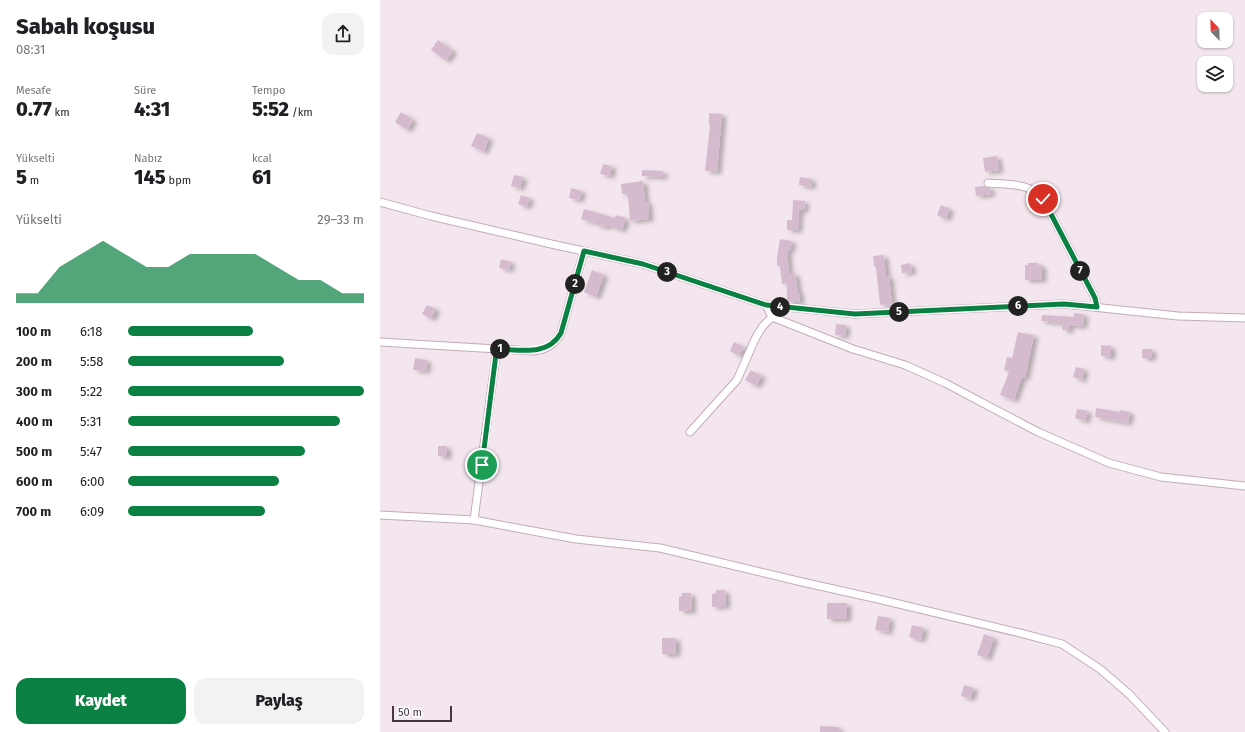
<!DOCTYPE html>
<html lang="tr">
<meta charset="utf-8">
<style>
:root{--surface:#fff;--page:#f2f2f2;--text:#202124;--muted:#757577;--accent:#0b8043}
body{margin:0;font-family:"Fira Sans",sans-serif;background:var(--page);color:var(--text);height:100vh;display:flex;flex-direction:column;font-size:15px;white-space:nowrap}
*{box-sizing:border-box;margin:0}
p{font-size:13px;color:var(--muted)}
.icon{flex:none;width:22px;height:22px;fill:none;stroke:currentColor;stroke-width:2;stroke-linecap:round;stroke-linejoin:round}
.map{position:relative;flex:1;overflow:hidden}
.panel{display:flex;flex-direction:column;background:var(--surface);width:380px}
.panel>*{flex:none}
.needle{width:26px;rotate:337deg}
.buttons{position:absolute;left:817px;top:12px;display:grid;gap:8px}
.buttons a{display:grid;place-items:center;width:36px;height:36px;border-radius:8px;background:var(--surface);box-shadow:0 1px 3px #0004;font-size:20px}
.scale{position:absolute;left:12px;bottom:10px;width:60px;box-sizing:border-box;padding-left:4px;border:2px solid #473542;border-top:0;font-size:11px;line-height:14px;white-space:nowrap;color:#473542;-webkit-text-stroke:3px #fff;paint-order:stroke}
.pin{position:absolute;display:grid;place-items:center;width:34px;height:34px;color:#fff;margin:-17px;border:2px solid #fff;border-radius:50%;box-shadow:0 1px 4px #0007}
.km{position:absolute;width:20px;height:20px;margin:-10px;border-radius:50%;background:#222;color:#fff;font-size:11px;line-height:20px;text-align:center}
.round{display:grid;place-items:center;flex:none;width:42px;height:42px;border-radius:12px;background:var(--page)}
.summary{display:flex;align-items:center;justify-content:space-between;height:68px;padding:0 16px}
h1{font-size:22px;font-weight:800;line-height:30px}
.figures{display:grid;grid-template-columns:repeat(3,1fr);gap:6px;height:68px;padding:4px 16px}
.figures div{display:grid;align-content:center}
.figures b{font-size:20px;font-weight:800}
.figures small{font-size:11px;font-weight:400}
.figures p{font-size:11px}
.chart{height:112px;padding:8px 16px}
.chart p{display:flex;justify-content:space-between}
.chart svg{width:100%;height:72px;margin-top:4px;fill:var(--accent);opacity:.7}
.primary-button{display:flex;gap:8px;margin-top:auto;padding:8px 16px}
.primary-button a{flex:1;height:46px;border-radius:12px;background:var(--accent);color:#fff;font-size:16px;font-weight:800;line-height:46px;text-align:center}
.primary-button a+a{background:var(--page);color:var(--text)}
ul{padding:0 16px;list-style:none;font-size:13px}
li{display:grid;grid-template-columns:64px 48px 1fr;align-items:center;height:30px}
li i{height:10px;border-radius:5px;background:var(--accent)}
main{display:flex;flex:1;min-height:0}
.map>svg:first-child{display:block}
.building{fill:#d6bbce;filter:url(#shadow)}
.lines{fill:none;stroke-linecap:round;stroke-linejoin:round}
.minor-casing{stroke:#c3abbb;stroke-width:9}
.minor{stroke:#fff;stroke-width:7}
.route-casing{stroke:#fff;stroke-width:8}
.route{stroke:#0b8043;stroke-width:5}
</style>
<main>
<section class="panel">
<div class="summary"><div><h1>Sabah koşusu</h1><p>08:31</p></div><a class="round"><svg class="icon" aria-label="share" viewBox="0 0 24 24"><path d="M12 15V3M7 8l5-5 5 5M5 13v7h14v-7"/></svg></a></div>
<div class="figures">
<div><p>Mesafe</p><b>0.77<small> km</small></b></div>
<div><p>Süre</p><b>4:31</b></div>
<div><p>Tempo</p><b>5:52<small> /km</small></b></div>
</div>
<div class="figures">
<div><p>Yükselti</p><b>5<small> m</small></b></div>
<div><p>Nabız</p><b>145<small> bpm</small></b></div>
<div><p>kcal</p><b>61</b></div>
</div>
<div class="chart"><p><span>Yükselti</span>29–33 m</p>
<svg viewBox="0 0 160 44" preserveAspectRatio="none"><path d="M0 44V38L10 38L20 22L30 14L40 6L50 14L60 22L70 22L80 14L90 14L100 14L110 14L120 22L130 30L140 30L150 38L160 38V44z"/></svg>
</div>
<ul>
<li><b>100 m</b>6:18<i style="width:53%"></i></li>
<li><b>200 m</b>5:58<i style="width:66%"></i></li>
<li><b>300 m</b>5:22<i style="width:100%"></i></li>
<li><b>400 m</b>5:31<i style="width:90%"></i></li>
<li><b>500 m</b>5:47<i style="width:75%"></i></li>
<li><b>600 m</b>6:00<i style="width:64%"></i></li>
<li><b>700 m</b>6:09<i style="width:58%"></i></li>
</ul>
<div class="primary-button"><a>Kaydet</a><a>Paylaş</a></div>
</section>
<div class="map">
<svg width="865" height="732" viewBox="0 0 865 732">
<defs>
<filter id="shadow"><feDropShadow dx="4.5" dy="2.5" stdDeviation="2" flood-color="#0004"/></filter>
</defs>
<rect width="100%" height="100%" fill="#f4e6ee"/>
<path class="building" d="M58,40L73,51L66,61L51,50Z
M21,112L33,120L27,130L15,122Z
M329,113L342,114L337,172L325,171L330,125H329Z
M97,133L109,138L104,152L91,146Z
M617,156L619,170L605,172L603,158Z
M223,164L232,166L230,176L220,174Z
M262,170L283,171V177L262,176Z
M134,175L143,177L140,188L131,186Z
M420,177L432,179L431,187L419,185Z
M263,181L265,202H268L269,219L250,221L248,194H242L241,184Z
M604,186L610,188L611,194L596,196L595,187Z
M191,188L202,191L199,200L189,198Z
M141,195L150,198L147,207L138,204Z
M413,200L425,201L424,210H419L418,230H407V220H412Z
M561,205L570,209L566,219L557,215Z
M204,209L235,218L236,215L246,218L242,230L227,225L226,227L216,225V223L201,219Z
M400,239L412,241L410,251L407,250L409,274L415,273L418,293H420V302H407V283L402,284L400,266H397V257Z
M504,255L506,276H509L512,304L500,305L496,267H494L493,256Z
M121,259L131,262L129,270L119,268Z
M530,263L532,272L522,273L521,265Z
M648,263H658V265H662V280H645V265H648Z
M212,270L224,275L216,297L204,292Z
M47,305L56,309L51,319L42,314Z
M694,313L704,314L703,326L689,325V331L682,330L683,323L661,321L662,315L694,317Z
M456,324L466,325L465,336L455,335Z
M638,332L654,335L645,378L642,377L634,400L620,395L629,372L624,370L627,357L632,358Z
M354,342L364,347L359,356L350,351Z
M721,345L731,346V357L721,356Z
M762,349H772V358H762Z
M35,358L47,360L46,371L33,370Z
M696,367L704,369L702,380L693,377Z
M371,370L382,376L376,386L365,380Z
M716,408L739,412L740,410L750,412L748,423L715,417Z
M697,409L708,411L705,421L695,418Z
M58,446H67V457L58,456Z
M336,590H345L346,606L332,607V594L336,593Z
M302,593H311L312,611H299V597L302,596Z
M447,603H467V619H447Z
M498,616L510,618L508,632L495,630Z
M532,625L544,628L541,640L529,637Z
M604,634L614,638L607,658L597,655Z
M282,638H296V654H282Z
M584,685L594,688L590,699L581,696Z
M440,726L459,727V732H440Z"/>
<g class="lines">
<defs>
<path id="minor" d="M608,183C628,185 649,182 663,199L715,298L717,307
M0,202L51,216L171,244L263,264L386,305L475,314L684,304L798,316L865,318
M386,305L392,317L473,349L525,365L565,383L658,432L729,463L781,477L865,486
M0,342L153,351C165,350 175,344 181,333L204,251
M310,432L357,380L376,337L383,326L392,317
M0,515L94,520L196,539L280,548L422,582L498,599L640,633L682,644L720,669L749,694L785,732
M94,520L116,355L119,349"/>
</defs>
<use href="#minor" class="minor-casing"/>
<use href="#minor" class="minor"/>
</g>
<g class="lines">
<defs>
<path id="route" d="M102,465L116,354L119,349C142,350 168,356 181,333L204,251L263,264L386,305L475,314L684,304L717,307L715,298L663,199"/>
</defs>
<use href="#route" class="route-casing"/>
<use href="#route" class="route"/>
</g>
</svg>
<div class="buttons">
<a><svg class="needle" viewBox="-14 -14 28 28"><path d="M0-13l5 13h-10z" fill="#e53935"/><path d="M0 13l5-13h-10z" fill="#757577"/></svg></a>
<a><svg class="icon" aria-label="layers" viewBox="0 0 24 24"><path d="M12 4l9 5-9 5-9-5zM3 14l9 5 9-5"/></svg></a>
</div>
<div class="scale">50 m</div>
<div class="pin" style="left:102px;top:465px;background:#1e9e55"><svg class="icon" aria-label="arrive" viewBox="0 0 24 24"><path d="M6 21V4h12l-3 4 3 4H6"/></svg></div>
<div class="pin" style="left:663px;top:199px;background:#d93025"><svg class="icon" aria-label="check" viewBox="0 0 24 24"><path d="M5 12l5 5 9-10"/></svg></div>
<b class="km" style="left:120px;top:349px">1</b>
<b class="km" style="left:195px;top:284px">2</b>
<b class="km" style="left:287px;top:272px">3</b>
<b class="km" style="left:400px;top:307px">4</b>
<b class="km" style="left:519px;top:312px">5</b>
<b class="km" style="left:638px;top:306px">6</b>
<b class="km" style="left:700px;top:271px">7</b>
</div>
</main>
